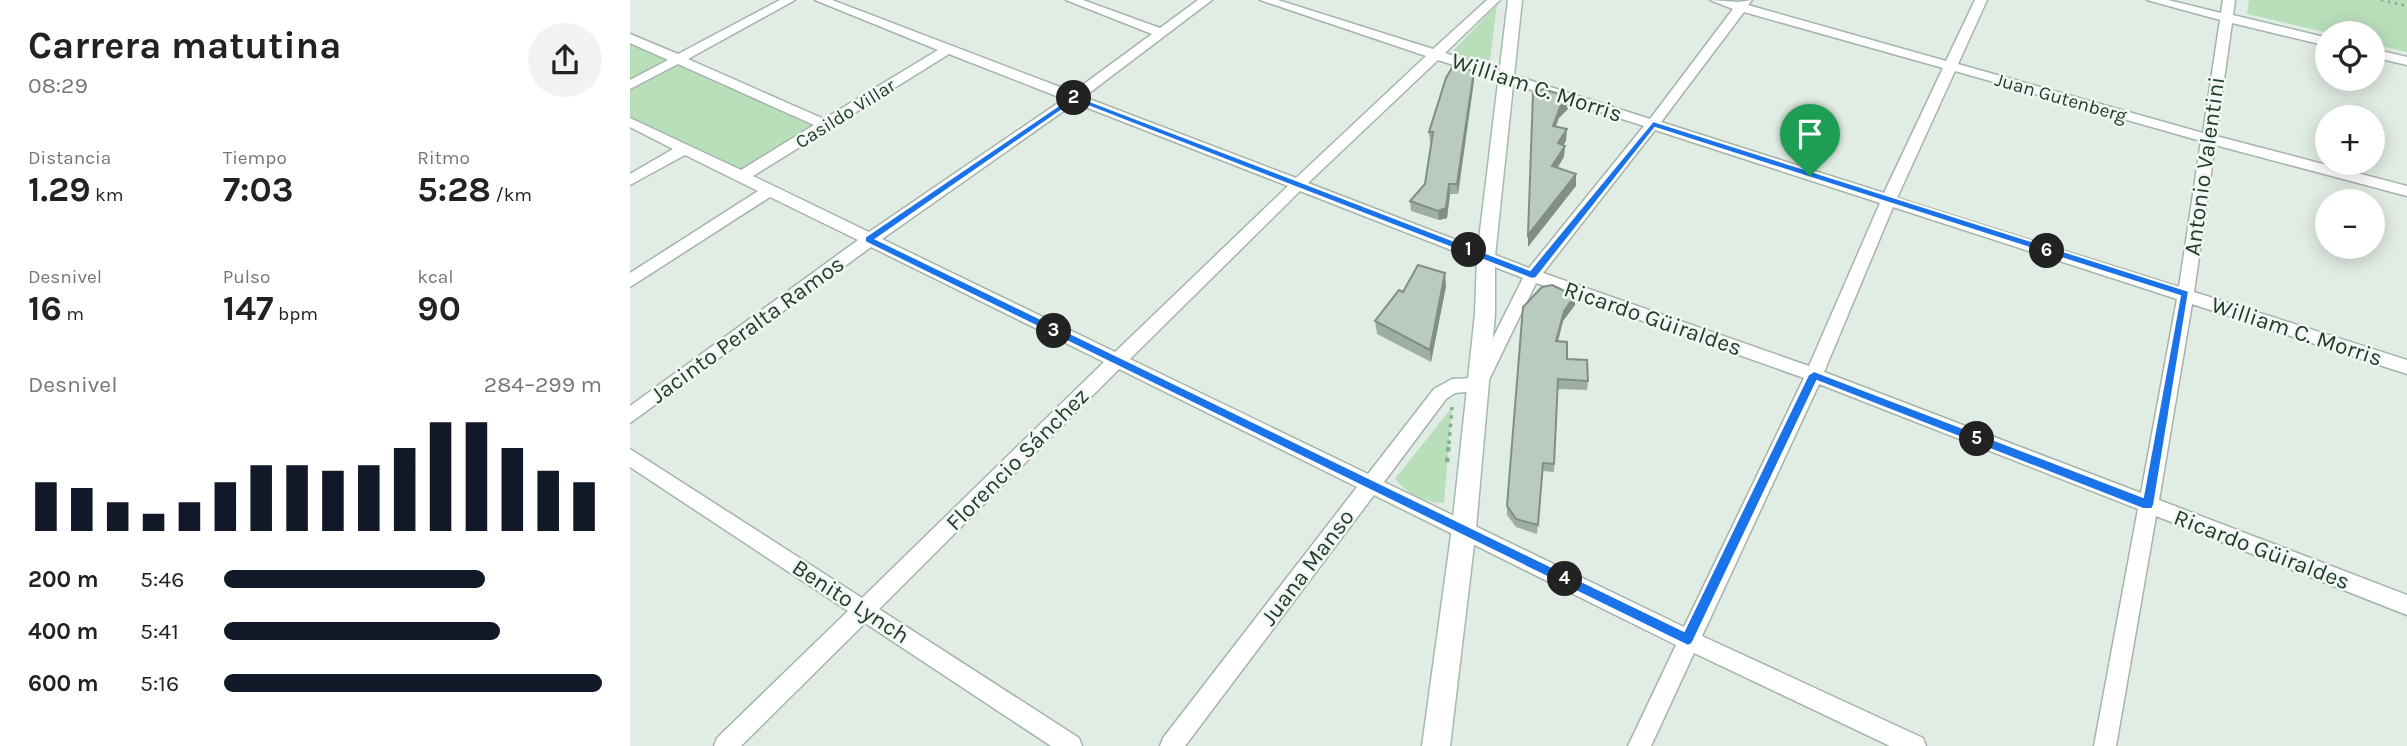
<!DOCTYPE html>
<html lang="es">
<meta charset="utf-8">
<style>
:root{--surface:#fff;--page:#f2f2f2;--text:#222;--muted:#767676;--accent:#111827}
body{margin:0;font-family:Karla,sans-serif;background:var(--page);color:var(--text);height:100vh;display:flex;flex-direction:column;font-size:26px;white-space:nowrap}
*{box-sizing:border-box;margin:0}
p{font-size:23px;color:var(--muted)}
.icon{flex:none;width:38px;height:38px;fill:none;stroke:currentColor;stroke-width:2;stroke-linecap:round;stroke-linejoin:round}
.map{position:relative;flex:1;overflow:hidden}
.drawer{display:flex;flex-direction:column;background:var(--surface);width:630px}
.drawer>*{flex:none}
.tools{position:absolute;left:1685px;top:21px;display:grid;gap:14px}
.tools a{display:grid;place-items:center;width:70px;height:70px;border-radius:50%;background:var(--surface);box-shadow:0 4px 18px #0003;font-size:35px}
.pin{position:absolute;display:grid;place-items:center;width:60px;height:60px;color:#fff;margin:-72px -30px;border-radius:50% 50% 50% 0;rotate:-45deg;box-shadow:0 0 7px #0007}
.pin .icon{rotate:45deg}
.km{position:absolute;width:35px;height:35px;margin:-18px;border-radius:50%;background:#222;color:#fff;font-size:19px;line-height:35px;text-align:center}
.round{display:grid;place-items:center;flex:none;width:74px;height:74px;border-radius:37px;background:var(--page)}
.overview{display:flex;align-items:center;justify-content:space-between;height:119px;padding:0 28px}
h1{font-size:38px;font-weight:700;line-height:52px}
.figures{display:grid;grid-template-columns:repeat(3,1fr);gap:10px;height:119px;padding:7px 28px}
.figures div{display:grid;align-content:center}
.figures b{font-size:35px;font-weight:700}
.figures small{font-size:19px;font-weight:400}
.figures p{font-size:19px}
.chart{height:196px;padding:14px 28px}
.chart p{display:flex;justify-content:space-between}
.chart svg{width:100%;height:126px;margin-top:7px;stroke:var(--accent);stroke-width:6}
ul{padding:0 28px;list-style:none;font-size:23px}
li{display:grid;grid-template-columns:112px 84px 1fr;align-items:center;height:52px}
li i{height:18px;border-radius:9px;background:var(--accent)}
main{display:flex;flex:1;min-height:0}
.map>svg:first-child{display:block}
.green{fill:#b9deba}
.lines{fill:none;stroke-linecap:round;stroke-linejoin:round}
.minor-casing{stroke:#a4b4aa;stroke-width:3}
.secondary-casing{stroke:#a2bbac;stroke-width:3}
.path-far2{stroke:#80b096;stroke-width:2.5;stroke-dasharray:2.5 4.5;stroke-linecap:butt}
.path-far1{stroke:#80b096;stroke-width:3.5;stroke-dasharray:3.5 5;stroke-linecap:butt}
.path{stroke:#80b096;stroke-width:4.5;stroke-dasharray:4.5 6;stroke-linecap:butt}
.minor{fill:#fff;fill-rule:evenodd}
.secondary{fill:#fff;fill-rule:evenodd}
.wall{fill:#9faea4}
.shaded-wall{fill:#828d86}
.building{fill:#b9cabf;stroke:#828d86;stroke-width:2}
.route{fill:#1a73e8;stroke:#fff;stroke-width:2;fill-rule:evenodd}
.labels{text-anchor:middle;stroke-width:5;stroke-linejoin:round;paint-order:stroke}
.far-street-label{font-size:19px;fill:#213d2e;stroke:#f1f8f3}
.street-label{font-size:23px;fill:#213d2e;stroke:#f1f8f3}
</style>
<main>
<section class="drawer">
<div class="overview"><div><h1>Carrera matutina</h1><p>08:29</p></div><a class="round"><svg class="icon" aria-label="share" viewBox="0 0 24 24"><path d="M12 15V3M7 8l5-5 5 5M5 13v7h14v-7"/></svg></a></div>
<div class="figures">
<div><p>Distancia</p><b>1.29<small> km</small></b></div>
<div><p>Tiempo</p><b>7:03</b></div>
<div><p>Ritmo</p><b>5:28<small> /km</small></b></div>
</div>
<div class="figures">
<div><p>Desnivel</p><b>16<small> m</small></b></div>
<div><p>Pulso</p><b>147<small> bpm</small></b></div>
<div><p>kcal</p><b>90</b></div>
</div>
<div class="chart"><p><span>Desnivel</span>284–299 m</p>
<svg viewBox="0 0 160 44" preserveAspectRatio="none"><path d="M5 44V27M15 44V29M25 44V34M35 44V38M45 44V34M55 44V27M65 44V21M75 44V21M85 44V23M95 44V21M105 44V15M115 44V6M125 44V6M135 44V15M145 44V23M155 44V27"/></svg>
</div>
<ul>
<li><b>200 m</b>5:46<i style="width:69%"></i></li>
<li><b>400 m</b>5:41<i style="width:73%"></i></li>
<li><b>600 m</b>5:16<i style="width:100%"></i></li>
</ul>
</section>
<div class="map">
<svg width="1777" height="746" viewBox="0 0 1777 746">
<rect width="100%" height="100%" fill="#e1ece4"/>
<path class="green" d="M1619,0H1777V52L1743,44V33H1699L1617,14Z
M867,5L860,60L849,62L822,52Z
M0,38L195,125L111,177L0,122Z
M822,407L814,503C795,503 777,493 765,479Z"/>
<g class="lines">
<defs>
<path id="minor" d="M150,0H165L58,59L194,119L308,50L185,0H202L443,92L522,34L436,0H453L530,28L568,0H582L454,97L666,178L796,56L630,0H648L803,49L857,0H870L815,53L1020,119L1103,9L1080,0L1108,2L1122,0L1118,5L1316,61L1345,0H1357L1328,64L1573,133L1590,20L1517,0H1538L1591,13L1593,0H1605L1603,15L1698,38V46L1602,23L1586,136L1777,186V196L1585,145L1564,292L1777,360V374L1562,304L1529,500L1777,595V615L1526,516L1486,746H1464L1508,509L1189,384L1072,636L1293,738L1296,746H1260L1064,653L1021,746H998L1046,645L744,495L555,746H530L533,738L727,487L489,369L249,609L449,738L452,746H421L235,623L111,746H84L87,738L218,611L0,467V449L232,598L474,362L241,247L0,423V406L228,240L140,197L0,287V273L128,191L55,155L0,185V174L43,149L0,127V118L111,170L184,125L48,64L0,89V80L38,60L0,43V34L48,54ZM1114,12L1313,68L1254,193L1031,122ZM319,54L434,99L239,232L123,176ZM808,60L1014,126L899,268L678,183ZM1325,71L1571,141L1549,287L1267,198ZM445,103L658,186L485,352L252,239ZM1025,130L1250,203L1179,366L913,273ZM670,191L893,278L843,378L822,379L804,389L738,474L500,359ZM1263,207L1547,299L1511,493L1194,372ZM906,283L1174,378L1054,627L754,482L816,399L825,393L854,390Z
M1743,49L1777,57V65L1743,57Z"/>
<path id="secondary" d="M878,0H892L865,256V314L846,528L820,746H792L822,528L845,314L847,256Z"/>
</defs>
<use href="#minor" class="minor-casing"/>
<use href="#secondary" class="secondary-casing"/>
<path class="path-far2" d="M1751,0L1777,6"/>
<path class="path-far1" d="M819,444L822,407"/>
<path class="path" d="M817,462L819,442"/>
<use href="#minor" class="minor"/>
<use href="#secondary" class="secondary"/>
</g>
<path class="wall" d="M844,71V80L828,194H820L817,218L809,220L781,211L780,201L795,184L802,142H800L799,132Z
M922,285L945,305L933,321L928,342L937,359L958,381L957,390L928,389L924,472L913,471L907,534L886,527L877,515V506Z
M816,286L801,362L747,334L745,321L773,292Z"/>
<path class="shaded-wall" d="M844,71V80L828,194L827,184Z
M939,97L938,109L929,118L922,137L923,126L930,107Z
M937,129L936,141L927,155L928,143Z
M935,146L934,157L922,177V166Z
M946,174V186L898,247V235Z
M819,184L820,194L817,218L809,220L808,211Z
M815,273L816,286L801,362L800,350Z
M945,296V305L933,321L925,351L926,341L934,311Z"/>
<path class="building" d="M823,66L844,71L827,184H819L816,208L808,211L780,201L795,184L803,132H799L816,78Z
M913,89L939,97L930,107L923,126L937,129L928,143L935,146L922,166L946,174L898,235L903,93Z
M788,265L815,273L800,350L745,321L769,290L773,292Z
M922,285L945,296L934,311L926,341L937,342V359L957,360L958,381L928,379L924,464L913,463L908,525L886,519L877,506L893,307L912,287Z"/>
<path class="route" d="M444,95L900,270L1023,121L1559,291L1524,505L1522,509H1513L1187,381L1062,644L1058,646L235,242V237ZM445,101L902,279L906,278L1025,128L1550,296L1513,497L1184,371L1178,375L1054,631L246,239Z"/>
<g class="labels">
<g class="far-street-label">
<text transform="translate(1431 97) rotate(16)" y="7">Juan Gutenberg</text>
<text transform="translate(215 113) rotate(-32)" y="7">Casildo Villar</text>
</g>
<g class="street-label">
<text transform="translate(907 87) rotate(18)" y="8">William C. Morris</text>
<text transform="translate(1574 166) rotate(-82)" y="8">Antonio Valentini</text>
<text transform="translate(1023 318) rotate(19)" y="8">Ricardo Güiraldes</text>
<text transform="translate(117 329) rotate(-36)" y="8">Jacinto Peralta Ramos</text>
<text transform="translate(1667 331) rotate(18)" y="8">William C. Morris</text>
<text transform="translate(387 459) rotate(-45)" y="8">Florencio Sánchez</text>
<text transform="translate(1632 549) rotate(21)" y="8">Ricardo Güiraldes</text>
<text transform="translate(677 567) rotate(-53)" y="8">Juana Manso</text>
<text transform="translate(221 601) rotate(33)" y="8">Benito Lynch</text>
</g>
</g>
</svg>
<div class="tools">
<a><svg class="icon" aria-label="locate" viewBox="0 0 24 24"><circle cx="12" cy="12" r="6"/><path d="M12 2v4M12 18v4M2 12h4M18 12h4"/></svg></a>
<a>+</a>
<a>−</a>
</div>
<div class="pin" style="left:1180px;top:176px;background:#1e9e55"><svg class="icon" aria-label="arrive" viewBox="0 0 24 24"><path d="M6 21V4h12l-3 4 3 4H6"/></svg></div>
<b class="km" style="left:839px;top:250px">1</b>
<b class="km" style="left:444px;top:98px">2</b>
<b class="km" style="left:424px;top:331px">3</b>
<b class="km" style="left:935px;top:579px">4</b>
<b class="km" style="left:1347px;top:439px">5</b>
<b class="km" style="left:1417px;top:251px">6</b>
</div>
</main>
